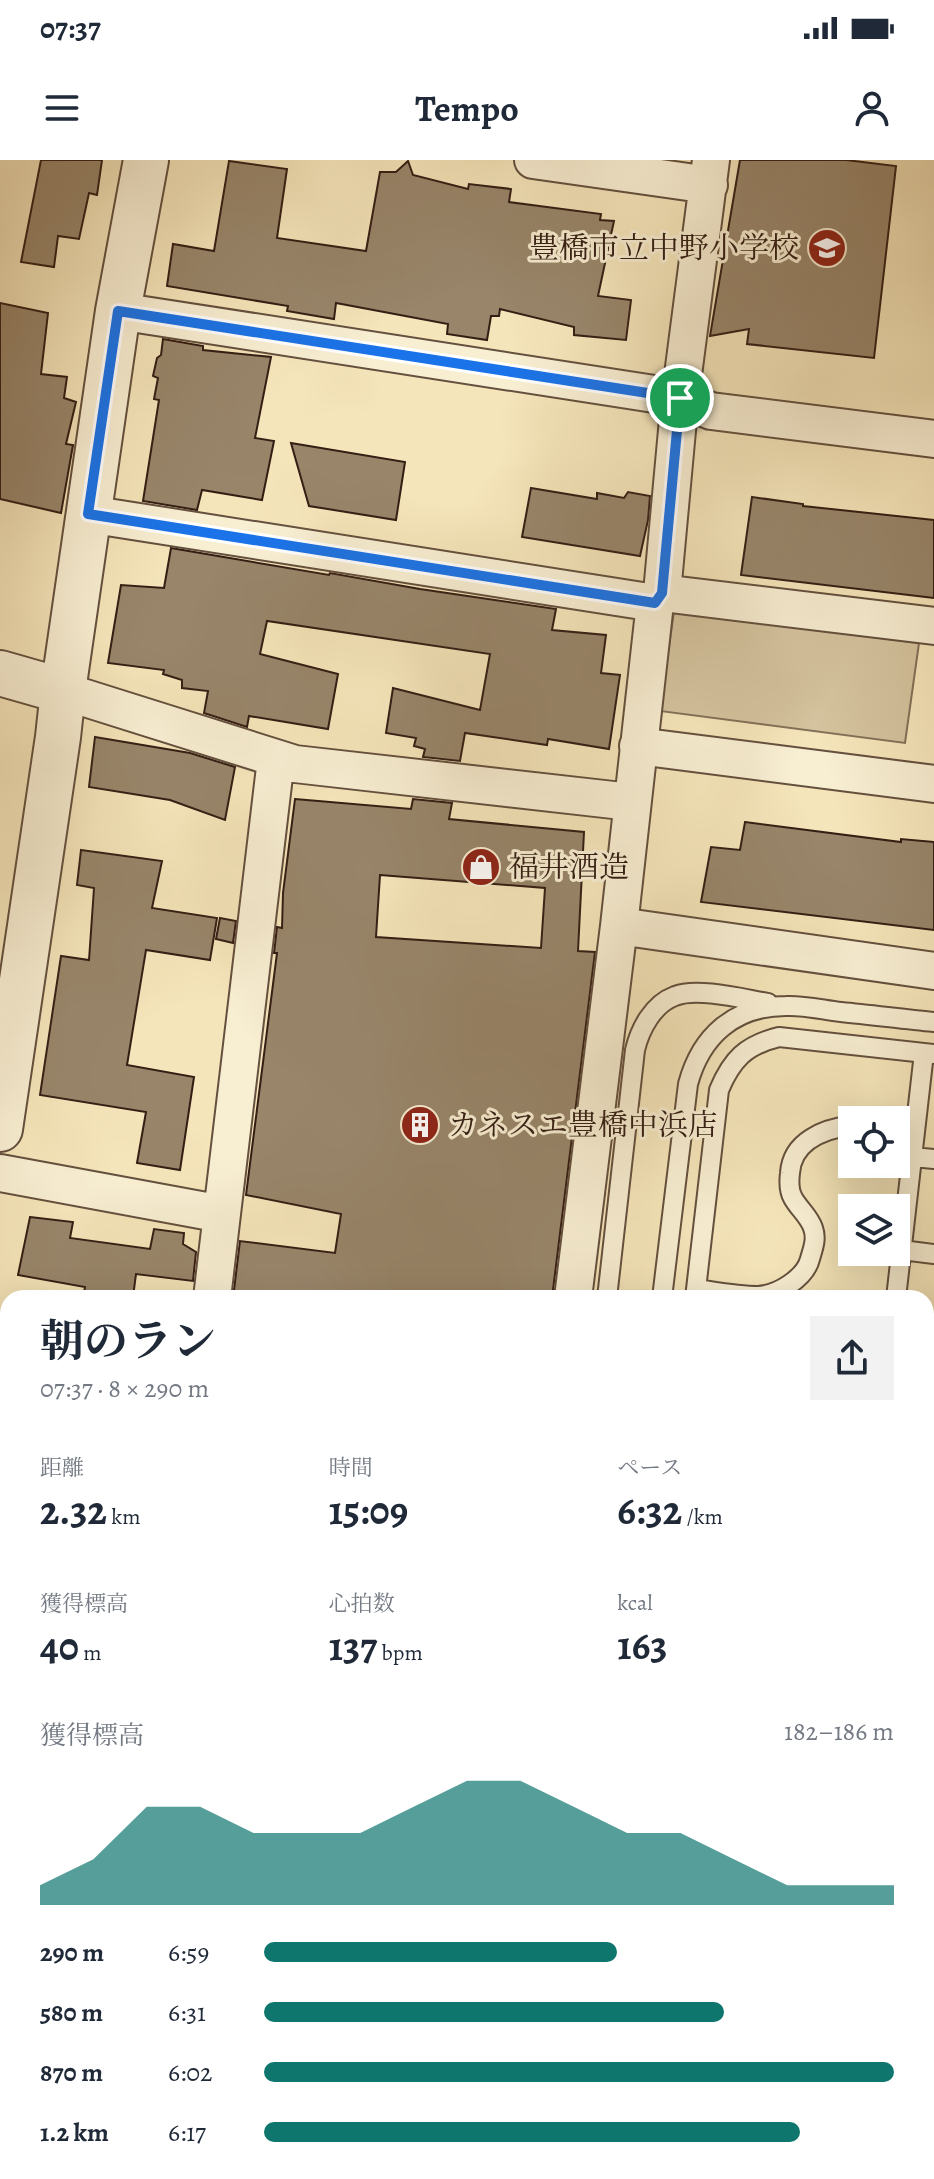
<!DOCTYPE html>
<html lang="ja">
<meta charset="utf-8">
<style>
:root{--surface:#fff;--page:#f2f2f3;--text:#1f2937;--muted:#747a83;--accent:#0f766e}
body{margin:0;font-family:Alegreya,"Noto Serif JP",serif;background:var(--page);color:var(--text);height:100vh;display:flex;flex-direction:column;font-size:30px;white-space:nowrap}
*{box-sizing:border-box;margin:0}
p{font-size:26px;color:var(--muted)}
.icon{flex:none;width:44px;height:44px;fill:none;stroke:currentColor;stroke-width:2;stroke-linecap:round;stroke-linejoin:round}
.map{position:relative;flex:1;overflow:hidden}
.side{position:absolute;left:0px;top:1130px;width:934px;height:890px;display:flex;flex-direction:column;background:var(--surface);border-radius:24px 24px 0 0;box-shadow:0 8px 32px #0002}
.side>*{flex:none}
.fabs{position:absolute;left:838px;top:946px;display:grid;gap:16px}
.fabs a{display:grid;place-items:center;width:72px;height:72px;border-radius:0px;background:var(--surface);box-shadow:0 8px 32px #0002;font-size:40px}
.pin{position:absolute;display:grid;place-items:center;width:68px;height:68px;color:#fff;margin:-34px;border:4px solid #fff;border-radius:50%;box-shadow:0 2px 8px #0007}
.round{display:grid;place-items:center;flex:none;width:84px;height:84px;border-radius:0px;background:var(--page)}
.headline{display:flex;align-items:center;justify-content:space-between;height:136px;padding:0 40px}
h1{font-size:44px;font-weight:700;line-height:60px}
.figures{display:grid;grid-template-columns:repeat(3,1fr);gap:12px;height:136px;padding:8px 40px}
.figures div{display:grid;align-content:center}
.figures b{font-size:40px;font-weight:700}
.figures small{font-size:22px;font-weight:400}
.figures p{font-size:22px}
.chart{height:224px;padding:16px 40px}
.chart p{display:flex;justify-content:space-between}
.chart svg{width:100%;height:144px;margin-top:8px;fill:var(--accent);opacity:.7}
ul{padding:0 40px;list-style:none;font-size:26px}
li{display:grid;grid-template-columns:128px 96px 1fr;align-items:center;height:60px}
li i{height:20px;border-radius:10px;background:var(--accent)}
.status{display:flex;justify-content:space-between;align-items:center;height:56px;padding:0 40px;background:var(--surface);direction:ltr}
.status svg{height:22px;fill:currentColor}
header{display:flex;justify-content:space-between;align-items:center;height:104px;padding:0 40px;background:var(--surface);font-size:36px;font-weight:700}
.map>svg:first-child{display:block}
.green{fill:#d4c39e;stroke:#847059;stroke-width:2}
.building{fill:#98856a;stroke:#341e14;stroke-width:2;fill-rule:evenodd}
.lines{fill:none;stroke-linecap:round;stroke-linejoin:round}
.service-casing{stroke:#64503e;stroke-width:22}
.minor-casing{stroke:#64503e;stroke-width:40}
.tertiary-casing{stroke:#64503e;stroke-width:48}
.service{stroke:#f8eed2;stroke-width:18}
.minor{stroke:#f8eed2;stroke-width:36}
.tertiary{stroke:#f8eed2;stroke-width:44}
.route-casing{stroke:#fff;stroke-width:16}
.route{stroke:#1a73e8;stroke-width:10}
.labels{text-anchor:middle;stroke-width:6;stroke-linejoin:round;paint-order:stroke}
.poi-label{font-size:30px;fill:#341e14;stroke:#f8eed2;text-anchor:start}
</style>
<div class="status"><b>07:37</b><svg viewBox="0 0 49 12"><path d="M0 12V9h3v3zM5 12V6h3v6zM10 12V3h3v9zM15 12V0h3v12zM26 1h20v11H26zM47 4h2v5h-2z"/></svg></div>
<header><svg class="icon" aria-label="menu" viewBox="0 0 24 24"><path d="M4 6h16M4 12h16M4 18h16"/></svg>Tempo<svg class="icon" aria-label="person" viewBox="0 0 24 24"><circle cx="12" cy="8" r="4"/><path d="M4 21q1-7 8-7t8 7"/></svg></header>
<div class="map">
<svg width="934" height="2019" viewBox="0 0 934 2019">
<rect width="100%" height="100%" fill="#f5e5ba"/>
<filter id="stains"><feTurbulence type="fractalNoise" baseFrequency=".0025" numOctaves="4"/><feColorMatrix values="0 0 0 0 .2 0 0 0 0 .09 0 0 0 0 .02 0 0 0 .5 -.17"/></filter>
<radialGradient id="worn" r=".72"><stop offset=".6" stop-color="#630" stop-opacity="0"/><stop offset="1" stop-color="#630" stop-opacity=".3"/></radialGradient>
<path class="green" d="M674,451L919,483L905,583L660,551Z"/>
<path class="building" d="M41,0H102L97,35L89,33L79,79L58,76L54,107L21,102Z
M740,0H846L896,6L874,198L747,184L749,169L710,176Z
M229,1L287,9L277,78L366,91L380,12H396L408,1L413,15L468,29L469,24L511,29L509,42L601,54L600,60L614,61L598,136L631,140L626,180L574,175V167L500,149L499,156H491L487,180L447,174L448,164L336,143L334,159L287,151L288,146L167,126L173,84L214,91Z
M0,143L48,153L41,214L67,217L64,238L76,242L66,284L73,285L61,353L0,339Z
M163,179L203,186V190L271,197L255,278L274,281L262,340L202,330L197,350L143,341L159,240L154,239L158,218L153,216L157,198L161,195Z
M291,283L405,302L396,360L309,346Z
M531,328L597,339V333L624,338L628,332L650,336L648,360L640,396L522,377Z
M752,337L803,344V346L934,360V438L741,415Z
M171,388L329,415L330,413L420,429L556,449L552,470L606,475L601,513L620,515L609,589L548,579L547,585L465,573L460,601L423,597L425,589L414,586L416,578L386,573L393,528L480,550L490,494L267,461L260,494L338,514L328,569L249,556L247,567L204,553L208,531L182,528V520L163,514L164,510L108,503L121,425L164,428Z
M95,577L190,593L235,607L225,660L170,640L89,627Z
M295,639L411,649L413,639L452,643L449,659L584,672L578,791L595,792L552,1138H233L240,1081L335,1093L341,1054L246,1035L277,793H274L277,767L282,768L283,733ZM380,715L545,728L541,788L376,777Z
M745,662L901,682V679L934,682V770L701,742L711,687L740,690Z
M81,690L162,701L152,748L217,758L210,800L146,790L127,905L194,917L180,1010L137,1003L146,952L40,935L61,796L89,800L94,728L77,725Z
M220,758L236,761L233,783L216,779Z
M30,1057L73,1062L70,1078L150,1089L154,1069L184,1073L183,1084L196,1092L193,1121L136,1114L133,1137L84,1133L85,1127L18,1115Z"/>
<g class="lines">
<defs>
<path id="service" d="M913,997L934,999
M902,1090L934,1094
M696,1129C717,1132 738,1136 758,1136C778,1135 805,1118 810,1099C813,1088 817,1079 813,1068C809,1056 799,1049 793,1038C789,1031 789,1021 790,1013C792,981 824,969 852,965
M607,1138L635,890C640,869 653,844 675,836C697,827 744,839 768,843
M662,1138L688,924C701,876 734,846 786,846C804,845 823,850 841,852C872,855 903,859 934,862
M695,1138L719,930C732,899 746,885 779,877L934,894
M896,1138L924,893
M926,1254L934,1255
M926,1469L934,1470
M926,1642L934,1572
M926,1662H934
M926,1693L934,1694"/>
<path id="minor" d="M533,0L709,25
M118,151L680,238L711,251L934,279
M88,354L655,443
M662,433L934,466
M63,531L295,604L631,642
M638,586L934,624
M619,766L934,811
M0,1013L222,1054
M212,1138L276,599
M573,1138L619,766L655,443L662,433L680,238L711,0
M114,2019L115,2012
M159,2019L171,2012
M474,2019L475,2012"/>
<path id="tertiary" d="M0,513L63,531
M0,969L58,577L63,531L118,151L146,0
M0,1639L8,1640
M926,1756L934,1757"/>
</defs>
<use href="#service" class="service-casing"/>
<use href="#minor" class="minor-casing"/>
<use href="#tertiary" class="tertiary-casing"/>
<use href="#service" class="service"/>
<use href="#minor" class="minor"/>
<use href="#tertiary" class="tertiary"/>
</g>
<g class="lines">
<defs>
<path id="route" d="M118,151L680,238L662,433L655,443L88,354Z"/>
</defs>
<use href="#route" class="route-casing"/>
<use href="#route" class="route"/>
</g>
<defs>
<symbol id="school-disc" viewBox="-11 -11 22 22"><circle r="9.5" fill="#8f2418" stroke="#f8eed2"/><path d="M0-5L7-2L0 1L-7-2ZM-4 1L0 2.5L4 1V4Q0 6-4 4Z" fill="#fff"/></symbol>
<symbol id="shop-disc" viewBox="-11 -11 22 22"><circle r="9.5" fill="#8f2418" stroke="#f8eed2"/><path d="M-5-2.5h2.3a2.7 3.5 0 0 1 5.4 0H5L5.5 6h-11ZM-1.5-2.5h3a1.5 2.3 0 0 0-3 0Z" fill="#fff"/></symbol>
<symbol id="building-disc" viewBox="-11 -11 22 22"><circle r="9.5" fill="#8f2418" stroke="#f8eed2"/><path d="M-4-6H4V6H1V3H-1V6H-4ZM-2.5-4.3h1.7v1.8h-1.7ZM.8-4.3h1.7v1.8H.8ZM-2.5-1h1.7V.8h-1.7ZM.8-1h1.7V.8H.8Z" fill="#fff"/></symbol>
</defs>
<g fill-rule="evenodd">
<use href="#school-disc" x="805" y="66" width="44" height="44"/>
<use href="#shop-disc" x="459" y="685" width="44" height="44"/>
<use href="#building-disc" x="398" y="943" width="44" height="44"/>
</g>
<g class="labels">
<g class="poi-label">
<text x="799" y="98" text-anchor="end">豊橋市立中野小学校</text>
<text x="509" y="717">福井酒造</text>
<text x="448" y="975">カネスエ豊橋中浜店</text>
</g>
</g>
<rect width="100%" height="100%" filter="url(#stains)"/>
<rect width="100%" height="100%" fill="url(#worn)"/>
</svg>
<div class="fabs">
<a><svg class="icon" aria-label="locate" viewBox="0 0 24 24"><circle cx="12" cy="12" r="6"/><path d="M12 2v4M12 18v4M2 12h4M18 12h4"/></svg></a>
<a><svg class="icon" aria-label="layers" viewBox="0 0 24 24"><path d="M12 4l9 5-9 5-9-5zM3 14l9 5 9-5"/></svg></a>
</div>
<div class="pin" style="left:680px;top:238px;background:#1e9e55"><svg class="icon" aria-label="arrive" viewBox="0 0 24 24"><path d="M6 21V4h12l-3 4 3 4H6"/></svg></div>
<section class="side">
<div class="headline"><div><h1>朝のラン</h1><p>07:37 · 8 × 290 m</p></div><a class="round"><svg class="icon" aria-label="share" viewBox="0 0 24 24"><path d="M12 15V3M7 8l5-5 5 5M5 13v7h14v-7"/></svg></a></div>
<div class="figures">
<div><p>距離</p><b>2.32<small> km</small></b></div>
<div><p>時間</p><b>15:09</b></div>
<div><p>ペース</p><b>6:32<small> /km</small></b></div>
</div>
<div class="figures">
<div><p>獲得標高</p><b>40<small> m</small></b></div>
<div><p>心拍数</p><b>137<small> bpm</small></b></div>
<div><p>kcal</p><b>163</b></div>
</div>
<div class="chart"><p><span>獲得標高</span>182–186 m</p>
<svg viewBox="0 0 160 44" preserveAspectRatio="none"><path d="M0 44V38L10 30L20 14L30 14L40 22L50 22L60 22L70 14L80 6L90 6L100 14L110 22L120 22L130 30L140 38L150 38L160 38V44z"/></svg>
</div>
<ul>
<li><b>290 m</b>6:59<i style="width:56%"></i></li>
<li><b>580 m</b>6:31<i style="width:73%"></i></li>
<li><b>870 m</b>6:02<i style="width:100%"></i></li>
<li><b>1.2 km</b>6:17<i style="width:85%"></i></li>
</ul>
</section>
</div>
